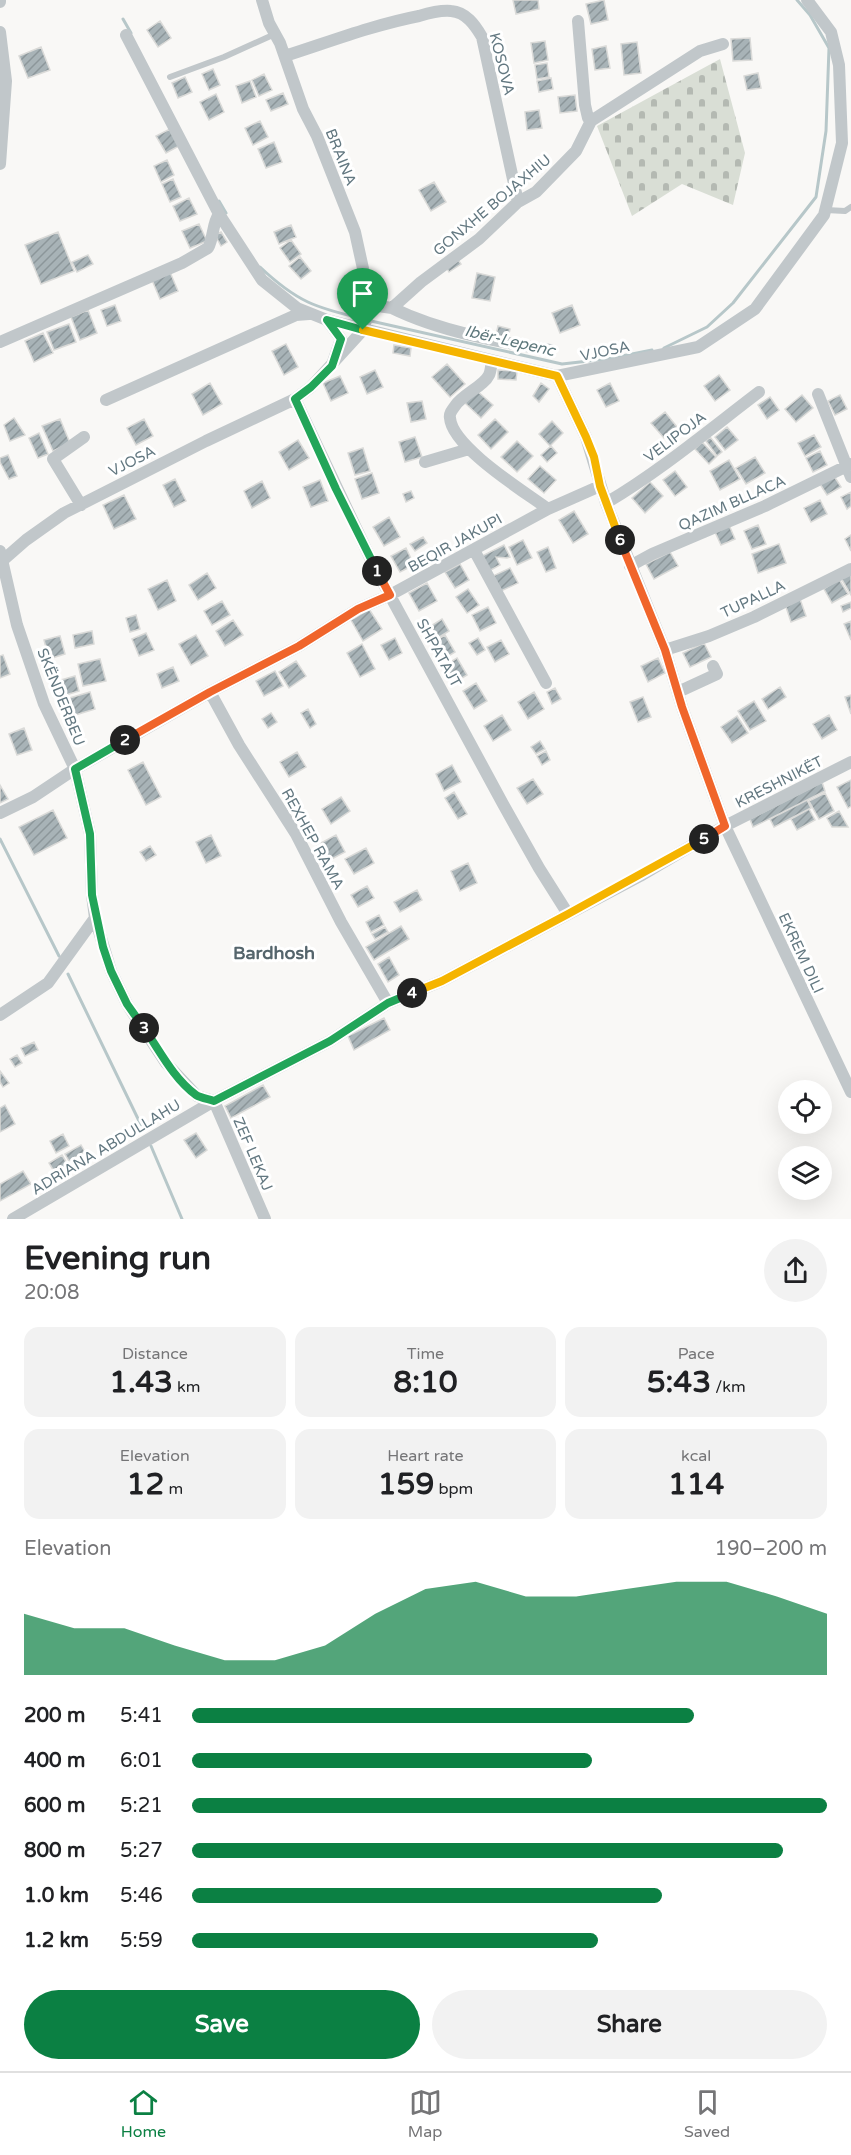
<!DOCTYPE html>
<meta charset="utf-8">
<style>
:root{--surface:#fff;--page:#f2f2f2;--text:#202124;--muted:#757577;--line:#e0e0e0;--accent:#0b8043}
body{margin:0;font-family:"Varela Round",sans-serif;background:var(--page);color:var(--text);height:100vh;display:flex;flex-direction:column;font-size:22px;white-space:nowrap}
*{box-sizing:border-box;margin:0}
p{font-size:20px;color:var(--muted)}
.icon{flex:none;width:33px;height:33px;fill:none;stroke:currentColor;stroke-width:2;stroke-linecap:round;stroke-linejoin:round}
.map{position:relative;height:1219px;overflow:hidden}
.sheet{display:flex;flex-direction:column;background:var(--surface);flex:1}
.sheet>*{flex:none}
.tools{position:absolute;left:778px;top:1080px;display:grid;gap:12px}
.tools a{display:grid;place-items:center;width:54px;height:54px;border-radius:50%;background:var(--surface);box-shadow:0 6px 24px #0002;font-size:30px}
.pin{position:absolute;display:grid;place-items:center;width:51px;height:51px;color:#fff;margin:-62px -26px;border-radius:50% 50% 50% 0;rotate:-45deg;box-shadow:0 0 6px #0007}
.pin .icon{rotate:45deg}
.km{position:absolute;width:30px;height:30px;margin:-15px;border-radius:50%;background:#222;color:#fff;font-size:16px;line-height:30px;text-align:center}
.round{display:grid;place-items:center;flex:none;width:63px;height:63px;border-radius:32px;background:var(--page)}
.overview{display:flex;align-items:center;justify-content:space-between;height:102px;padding:0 24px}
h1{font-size:33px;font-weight:700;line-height:45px}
.figures{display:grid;grid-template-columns:repeat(3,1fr);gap:9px;height:102px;padding:6px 24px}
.figures div{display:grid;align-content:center;border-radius:15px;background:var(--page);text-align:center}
.figures b{font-size:30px;font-weight:700}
.figures small{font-size:16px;font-weight:400}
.figures p{font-size:16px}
.chart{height:168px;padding:12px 24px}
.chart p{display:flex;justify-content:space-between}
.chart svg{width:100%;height:108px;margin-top:6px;fill:var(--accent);opacity:.7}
.cta{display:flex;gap:12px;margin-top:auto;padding:12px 24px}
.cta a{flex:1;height:69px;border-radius:36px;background:var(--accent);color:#fff;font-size:24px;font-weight:700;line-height:69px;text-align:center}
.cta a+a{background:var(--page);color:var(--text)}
ul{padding:0 24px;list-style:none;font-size:20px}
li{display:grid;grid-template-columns:96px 72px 1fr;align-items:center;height:45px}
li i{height:15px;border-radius:8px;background:var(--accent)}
.tab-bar{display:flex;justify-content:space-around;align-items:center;height:84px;border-top:2px solid var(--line);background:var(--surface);font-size:16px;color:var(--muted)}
.tab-bar a{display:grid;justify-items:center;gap:3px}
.tab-bar .on{color:var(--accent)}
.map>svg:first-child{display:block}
.cemetery{fill:url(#cemetery-stones)}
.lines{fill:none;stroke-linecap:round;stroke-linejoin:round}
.stream{stroke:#b7c7c9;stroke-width:3}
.building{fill:url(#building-hatch);stroke:#dadad8;stroke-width:1.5}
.lane{stroke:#c1c7ca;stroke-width:6}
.street{stroke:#c1c7ca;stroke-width:12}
.split-1-casing{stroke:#fff;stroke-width:12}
.split-2-casing{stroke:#fff;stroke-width:12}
.split-3-casing{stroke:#fff;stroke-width:12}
.split-4-casing{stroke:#fff;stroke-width:12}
.split-5-casing{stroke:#fff;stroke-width:12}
.split-6-casing{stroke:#fff;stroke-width:12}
.split-7-casing{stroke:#fff;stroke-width:12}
.split-1{stroke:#22a559;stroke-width:8}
.split-2{stroke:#f0652b;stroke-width:8}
.split-3{stroke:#22a559;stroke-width:8}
.split-4{stroke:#22a559;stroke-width:8}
.split-5{stroke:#f5b400;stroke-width:8}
.split-6{stroke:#f0652b;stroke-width:8}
.split-7{stroke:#f5b400;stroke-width:8}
.labels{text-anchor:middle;stroke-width:6;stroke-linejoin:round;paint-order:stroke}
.street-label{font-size:15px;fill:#637881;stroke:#fff}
.water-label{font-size:16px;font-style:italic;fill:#5e787c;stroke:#fff}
.quarter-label{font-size:18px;font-weight:bold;fill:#55656c;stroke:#fff}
</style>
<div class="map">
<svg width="851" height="1219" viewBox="0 0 851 1219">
<defs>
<pattern id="cemetery-stones" width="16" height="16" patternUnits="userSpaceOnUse" patternTransform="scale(1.5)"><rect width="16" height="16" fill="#d9ded5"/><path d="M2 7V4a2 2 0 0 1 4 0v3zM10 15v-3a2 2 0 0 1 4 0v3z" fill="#b4b9b2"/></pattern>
<pattern id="building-hatch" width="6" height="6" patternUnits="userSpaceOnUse" patternTransform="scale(1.5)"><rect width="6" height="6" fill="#a8b3b7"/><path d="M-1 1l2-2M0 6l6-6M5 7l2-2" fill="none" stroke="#8c969a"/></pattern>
</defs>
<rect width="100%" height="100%" fill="#f9f8f6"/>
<path class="cemetery" d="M720,59L745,153L733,205L682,184L632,216L597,126Z"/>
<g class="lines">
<path class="stream" d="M123,19L131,33
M219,201L226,213
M260,267C297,302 316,308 364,319
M371,321L562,364L607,359L652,350
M664,348L707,327L733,303L816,197L826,131L829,48L810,15L797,0
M0,839L59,956
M68,974L141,1125
M151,1146L182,1219"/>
</g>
<path class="building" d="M513,0H538L539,9L516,14Z
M604,0L608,20L591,24L586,4Z
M160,21L171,38L158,47L147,30Z
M750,38L752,60L733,61L731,39Z
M545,41L548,60L534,63L531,43Z
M637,42L641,73L624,75L621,44Z
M606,46L610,68L595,70L592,49Z
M41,47L50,70L28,78L19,56Z
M547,63L549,77L537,79L535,65Z
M213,69L220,85L209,90L202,74Z
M758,73L761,88L747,90L744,76Z
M264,74L272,90L259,96L252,80Z
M185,77L192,92L178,98L172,83Z
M551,78L553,89L539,92L537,81Z
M250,81L256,97L242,103L236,86Z
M283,93L288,104L271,111L266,100Z
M216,94L224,112L209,120L200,102Z
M575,95L577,111L560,113L558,97Z
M539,110L542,128L527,130L525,112Z
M260,121L268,137L253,145L245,128Z
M170,129L179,146L166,153L156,136Z
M274,142L282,162L266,168L258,149Z
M167,160L174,175L161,182L154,166Z
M173,179L181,197L170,202L162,184Z
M434,182L446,202L431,211L419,190Z
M189,198L197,214L180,221L173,206Z
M199,224L207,241L190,248L182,231Z
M291,225L296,237L279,244L274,232Z
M58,232L74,271L41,284L25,245Z
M221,232L227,242L221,246L215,235Z
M291,240L301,254L290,262L280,248Z
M88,255L93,264L77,272L72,262Z
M300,257L311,271L301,279L289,266Z
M456,257L461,264L449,272L445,265Z
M170,272L178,291L160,299L152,280Z
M477,273L495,277L490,301L472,298Z
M115,305L121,321L107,326L101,310Z
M572,305L580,325L560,333L552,313Z
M88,310L97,333L80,340L71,317Z
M69,324L76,342L54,350L47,332Z
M498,326L510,329L508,338L496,335Z
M43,333L53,353L34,362L25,341Z
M286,344L298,367L284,375L272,351Z
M394,345L411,348L410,356L393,353Z
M447,364L465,384L450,397L432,377Z
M375,370L383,387L367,394L360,377Z
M498,370L517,371L516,380L498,379Z
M719,375L730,390L715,401L704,386Z
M340,376L348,393L331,401L323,383Z
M210,383L222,404L203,415L192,394Z
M541,383L549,389L539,402L533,396Z
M610,383L619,401L606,407L597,390Z
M476,390L493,405L481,418L465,403Z
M802,395L813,408L796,422L785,409Z
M840,395L847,409L835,415L828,401Z
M770,397L779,410L767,419L758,405Z
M422,401L426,419L411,422L407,403Z
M665,412L677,427L664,438L651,423Z
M14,418L25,435L10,441L4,425Z
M60,419L70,443L53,451L42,426Z
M144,419L153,436L136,445L127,428Z
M495,419L508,432L491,449L478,435Z
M552,421L563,433L550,446L539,434Z
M727,427L738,440L725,450L715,437Z
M39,433L48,454L38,458L29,438Z
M814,435L821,447L805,456L798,443Z
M415,437L422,457L405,462L399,442Z
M710,437L722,452L717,456L706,441Z
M298,440L309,458L289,470L279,452Z
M517,441L533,456L517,472L501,457Z
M702,442L716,457L709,464L695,449Z
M551,446L557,453L547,462L541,455Z
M363,448L370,471L355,475L348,453Z
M820,451L827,465L813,472L806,458Z
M8,455L17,476L9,479L0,462V458Z
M755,457L765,473L746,484L736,468Z
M729,460L740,479L720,490L710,471Z
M540,466L556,480L544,493L528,479Z
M675,471L687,487L675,496L663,480Z
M372,473L379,493L362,499L355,479Z
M834,476L841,487L827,495L820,484Z
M175,479L186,501L174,507L163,485Z
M320,480L328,501L311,507L303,487Z
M262,481L270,498L252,508L244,491Z
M650,482L663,496L645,513L632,498Z
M411,491L414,498L406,502L403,494Z
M851,492V506L847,509L841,497Z
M124,495L136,519L114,529L103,505Z
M820,500L827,514L811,522L804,508Z
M574,511L588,534L573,543L559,520Z
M389,517L400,537L384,546L373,527Z
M729,525L735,539L721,545L715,532Z
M758,525L766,544L752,549L744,531Z
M851,535V551L845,539Z
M423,537L427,543L415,551L410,544Z
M523,540L532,558L517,565L509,547Z
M779,544L786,563L758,573L752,554Z
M504,545L510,557L507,558L496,557L500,565L489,571L482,556Z
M548,547L556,568L546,572L537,552Z
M406,548L414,565L400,572L391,556Z
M670,552L678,566L654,579L646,564Z
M460,564L469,580L455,588L445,572Z
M510,568L518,583L501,591L493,576Z
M851,572V595L841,578Z
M207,573L216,588L198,600L189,585Z
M839,579L848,594L832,603L824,589Z
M167,580L176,601L158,610L148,589Z
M427,583L437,601L419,611L409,593Z
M468,589L479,605L467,613L456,597Z
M800,599L806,616L791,622L785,604Z
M222,601L230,615L212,625L204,611Z
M851,602V608L843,612L841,606Z
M488,607L496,623L480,631L472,615Z
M369,609L382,629L363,641L351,620Z
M136,615L140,629L130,632L126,618Z
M442,619L449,631L433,641L426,629Z
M233,620L243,635L225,646L216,631Z
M851,621V640L844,624Z
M92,631L94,644L75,648L73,635Z
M146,633L154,650L139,656L132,639Z
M196,635L208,656L191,665L179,644Z
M445,635L455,652L442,660L432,643Z
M60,636L65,654L49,659L44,640Z
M395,638L402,653L389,660L381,645Z
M478,638L485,650L477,655L469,643Z
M501,640L509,654L495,662L487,647Z
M704,643L711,657L690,667L683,653Z
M362,644L375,669L360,677L347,653Z
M3,655L10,674L0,678V656Z
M457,658L467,675L454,683L444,666Z
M658,658L665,673L648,682L641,666Z
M100,659L106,681L83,686L78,664Z
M296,661L306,676L289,688L279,672Z
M173,667L179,681L162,688L157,674Z
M275,671L283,686L264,696L256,681Z
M75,676L79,691L59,697L54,682Z
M476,683L487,701L474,709L463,691Z
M780,687L786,697L768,709L762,699Z
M555,688L561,699L552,704L547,692Z
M90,692L95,709L72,716L66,699Z
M534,692L544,709L528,719L518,702Z
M851,695V714L845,697Z
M643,697L651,717L638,722L630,702Z
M754,701L766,721L750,730L738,711Z
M308,709L316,724L310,728L301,713Z
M271,713L277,722L268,728L262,719Z
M502,715L511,730L493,741L484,726Z
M829,715L837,730L822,739L813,724Z
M737,716L748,733L732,743L721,727Z
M24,728L32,750L17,755L9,734Z
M540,741L545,749L536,754L531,747Z
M546,751L550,760L542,765L537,756Z
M297,752L306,767L289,777L280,762Z
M143,762L161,797L146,805L128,770Z
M452,765L461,782L444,791L436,774Z
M533,779L543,794L527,804L517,788Z
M851,780V806L848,808L837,787Z
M822,782L825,791L753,827L750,819Z
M0,785L8,799L0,803Z
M454,792L467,814L458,819L445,798Z
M825,793L834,811L819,819L809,801Z
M341,797L350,811L331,824L322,809Z
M807,800L811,808L774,827L770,819Z
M809,809L815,820L797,830L791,819Z
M53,810L67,838L34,855L19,827Z
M839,811L848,827H832L827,818Z
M211,835L221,856L206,863L196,842Z
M336,835L345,852L326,862L317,845Z
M150,846L156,855L146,861L140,852Z
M366,848L374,863L354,874L345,859Z
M468,863L477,883L460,891L451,871Z
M367,886L374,898L358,907L351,895Z
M417,890L422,900L400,912L394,902Z
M379,915L384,925L371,932L366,922Z
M401,926L409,939L374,960L366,947Z
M385,927L388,932L375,939L372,934Z
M389,957L399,975L388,982L378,964Z
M384,1018L390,1030L354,1050L348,1036Z
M34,1042L38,1050L25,1056L21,1048Z
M17,1055L22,1063L15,1067L10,1059Z
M0,1071L9,1083L3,1087L0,1082Z
M263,1085L270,1097L231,1118L225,1106Z
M5,1105L15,1124L0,1132V1108Z
M196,1133L207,1150L196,1158L184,1140Z
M63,1134L69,1146L56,1153L50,1141Z
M81,1145L85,1152L69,1161L65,1154Z
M62,1155L68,1165L55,1173L49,1163Z
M23,1171L31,1184L0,1201V1184Z"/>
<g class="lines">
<path class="lane" d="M170,77L224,57L275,34
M826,210L845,211L851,207"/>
<path class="street" d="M0,2V0
M578,21L585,105L588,118L591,121
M0,32L6,81L0,164
M126,35L219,214L262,280L297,308L327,320L557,376L698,347L755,309L824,215L842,143L839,65L831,32L807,0
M285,56C329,42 373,25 419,16C429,13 441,10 451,11C466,12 475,25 482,37L518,202
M371,305L392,308L421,282L479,239L518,202L536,192L576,151L591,121L700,51L723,44
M392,308C439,331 498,342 550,350
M327,320L341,339L333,362
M0,342L182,263L208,248C214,237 212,224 219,214
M492,361C491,365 491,371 489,375C484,386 463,394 455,406C452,410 449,414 450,418C452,447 525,492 548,509
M557,376L586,437L606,503L665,650L682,707L725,826L851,1092
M818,394L851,477
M295,399L374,566L503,804L539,868L568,914
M106,400L296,315L309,314
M425,462L469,449
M606,503C660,471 709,430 759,392
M81,505L53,459L84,437
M474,550L546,683
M0,551L17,625L44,704L75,769L90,834L92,895L95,918L111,971L127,1004L166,1063L197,1096L214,1101
M2,561L26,540L64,513L206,441L295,399L311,387L363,330L371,305L355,232L317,136L303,109L280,43L269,23L262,0
M630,566L652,554L765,506L851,464
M665,650L709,636L754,617L851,569
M210,692L239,745L296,834L341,922L388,1003
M678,692L717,674L713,666
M0,813L33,797L75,769L210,692L299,646L358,609L390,595L548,509L600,486
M0,1015L48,983L95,918
M214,1101L265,1219
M13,1219L214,1101L330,1041L388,1003L442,981L640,876L725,826L851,762"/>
</g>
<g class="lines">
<defs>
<path id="split-1" d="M363,330L327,320L341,339L332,366L311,387L295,399L336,489L377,571"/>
<path id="split-2" d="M125,740L210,692L299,646L358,609L390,595L377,571"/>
<path id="split-3" d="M125,740L75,769L90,834L92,895L103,947L111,971L127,1004L144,1028"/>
<path id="split-4" d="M144,1028C160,1051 173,1078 196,1095C201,1098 208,1099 214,1101L330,1041L388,1003L412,993"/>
<path id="split-5" d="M412,993L442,981L568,914L704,839"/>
<path id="split-6" d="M620,540L665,650L682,707L725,826L704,839"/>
<path id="split-7" d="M363,330L557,376L586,437L594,457L600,486L620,540"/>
</defs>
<use href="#split-1" class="split-1-casing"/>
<use href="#split-2" class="split-2-casing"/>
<use href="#split-3" class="split-3-casing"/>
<use href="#split-4" class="split-4-casing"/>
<use href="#split-5" class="split-5-casing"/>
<use href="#split-6" class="split-6-casing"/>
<use href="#split-7" class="split-7-casing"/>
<use href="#split-1" class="split-1"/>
<use href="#split-2" class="split-2"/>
<use href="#split-3" class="split-3"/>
<use href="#split-4" class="split-4"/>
<use href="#split-5" class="split-5"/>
<use href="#split-6" class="split-6"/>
<use href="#split-7" class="split-7"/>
</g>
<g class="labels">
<g class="street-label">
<text transform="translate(502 64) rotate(76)" y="5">KOSOVA</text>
<text transform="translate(341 157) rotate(68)" y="5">BRAINA</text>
<text transform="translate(492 205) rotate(-40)" y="5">GONXHE BOJAXHIU</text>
<text transform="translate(605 351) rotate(-12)" y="5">VJOSA</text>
<text transform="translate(675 437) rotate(-37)" y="5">VELIPOJA</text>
<text transform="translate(132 461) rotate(-27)" y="5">VJOSA</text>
<text transform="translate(732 503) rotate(-24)" y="5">QAZIM BLLACA</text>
<text transform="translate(455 543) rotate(-29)" y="5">BEQIR JAKUPI</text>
<text transform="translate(753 599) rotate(-25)" y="5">TUPALLA</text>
<text transform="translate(439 653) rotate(61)" y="5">SHPATAJT</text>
<text transform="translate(61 697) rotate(68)" y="5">SKËNDERBEU</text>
<text transform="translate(779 782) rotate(-27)" y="5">KRESHNIKËT</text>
<text transform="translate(313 839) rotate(61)" y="5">REXHEP RAMA</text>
<text transform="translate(801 953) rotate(65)" y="5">EKREM DILI</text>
<text transform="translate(106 1147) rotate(-31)" y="5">ADRIANA ABDULLAHU</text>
<text transform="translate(253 1154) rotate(67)" y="5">ZEF LEKAJ</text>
</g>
<g class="water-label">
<text transform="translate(510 340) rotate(13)" y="6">Ibër-Lepenc</text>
</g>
<g class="quarter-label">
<text x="274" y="959">Bardhosh</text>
</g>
</g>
</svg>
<div class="tools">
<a><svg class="icon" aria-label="locate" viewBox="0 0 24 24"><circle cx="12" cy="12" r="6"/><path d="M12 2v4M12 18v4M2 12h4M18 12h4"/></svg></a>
<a><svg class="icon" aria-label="layers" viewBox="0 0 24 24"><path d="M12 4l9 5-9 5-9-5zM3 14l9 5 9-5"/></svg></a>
</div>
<div class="pin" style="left:363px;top:330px;background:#1e9e55"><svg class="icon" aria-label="arrive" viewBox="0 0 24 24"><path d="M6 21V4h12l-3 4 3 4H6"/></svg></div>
<b class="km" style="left:377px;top:571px">1</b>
<b class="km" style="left:125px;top:740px">2</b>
<b class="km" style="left:144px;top:1028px">3</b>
<b class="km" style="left:412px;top:993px">4</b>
<b class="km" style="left:704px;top:839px">5</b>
<b class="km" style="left:620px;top:540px">6</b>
</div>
<section class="sheet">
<div class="overview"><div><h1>Evening run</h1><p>20:08</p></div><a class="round"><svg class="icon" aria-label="share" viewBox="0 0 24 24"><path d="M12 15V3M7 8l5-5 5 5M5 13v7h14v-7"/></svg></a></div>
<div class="figures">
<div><p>Distance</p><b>1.43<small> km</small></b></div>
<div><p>Time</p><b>8:10</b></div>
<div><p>Pace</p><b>5:43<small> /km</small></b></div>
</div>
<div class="figures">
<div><p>Elevation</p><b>12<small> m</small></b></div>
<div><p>Heart rate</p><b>159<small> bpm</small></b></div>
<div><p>kcal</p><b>114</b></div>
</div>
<div class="chart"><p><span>Elevation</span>190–200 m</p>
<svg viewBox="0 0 160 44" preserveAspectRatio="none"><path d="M0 44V19L10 25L20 25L30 32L40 38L50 38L60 32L70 19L80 9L90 6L100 12L110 12L120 9L130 6L140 6L150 12L160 19V44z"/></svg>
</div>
<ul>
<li><b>200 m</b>5:41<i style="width:79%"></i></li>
<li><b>400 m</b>6:01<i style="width:63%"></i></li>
<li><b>600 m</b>5:21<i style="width:100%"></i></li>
<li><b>800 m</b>5:27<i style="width:93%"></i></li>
<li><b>1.0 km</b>5:46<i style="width:74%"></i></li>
<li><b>1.2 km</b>5:59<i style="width:64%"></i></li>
</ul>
<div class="cta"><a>Save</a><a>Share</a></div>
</section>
<nav class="tab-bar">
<a class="on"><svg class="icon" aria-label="home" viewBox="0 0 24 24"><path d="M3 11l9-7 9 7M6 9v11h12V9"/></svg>Home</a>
<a><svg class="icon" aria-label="map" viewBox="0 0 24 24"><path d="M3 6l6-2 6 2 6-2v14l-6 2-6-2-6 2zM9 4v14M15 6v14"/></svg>Map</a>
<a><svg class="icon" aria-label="saved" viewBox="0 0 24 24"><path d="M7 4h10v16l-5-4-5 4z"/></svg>Saved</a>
</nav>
